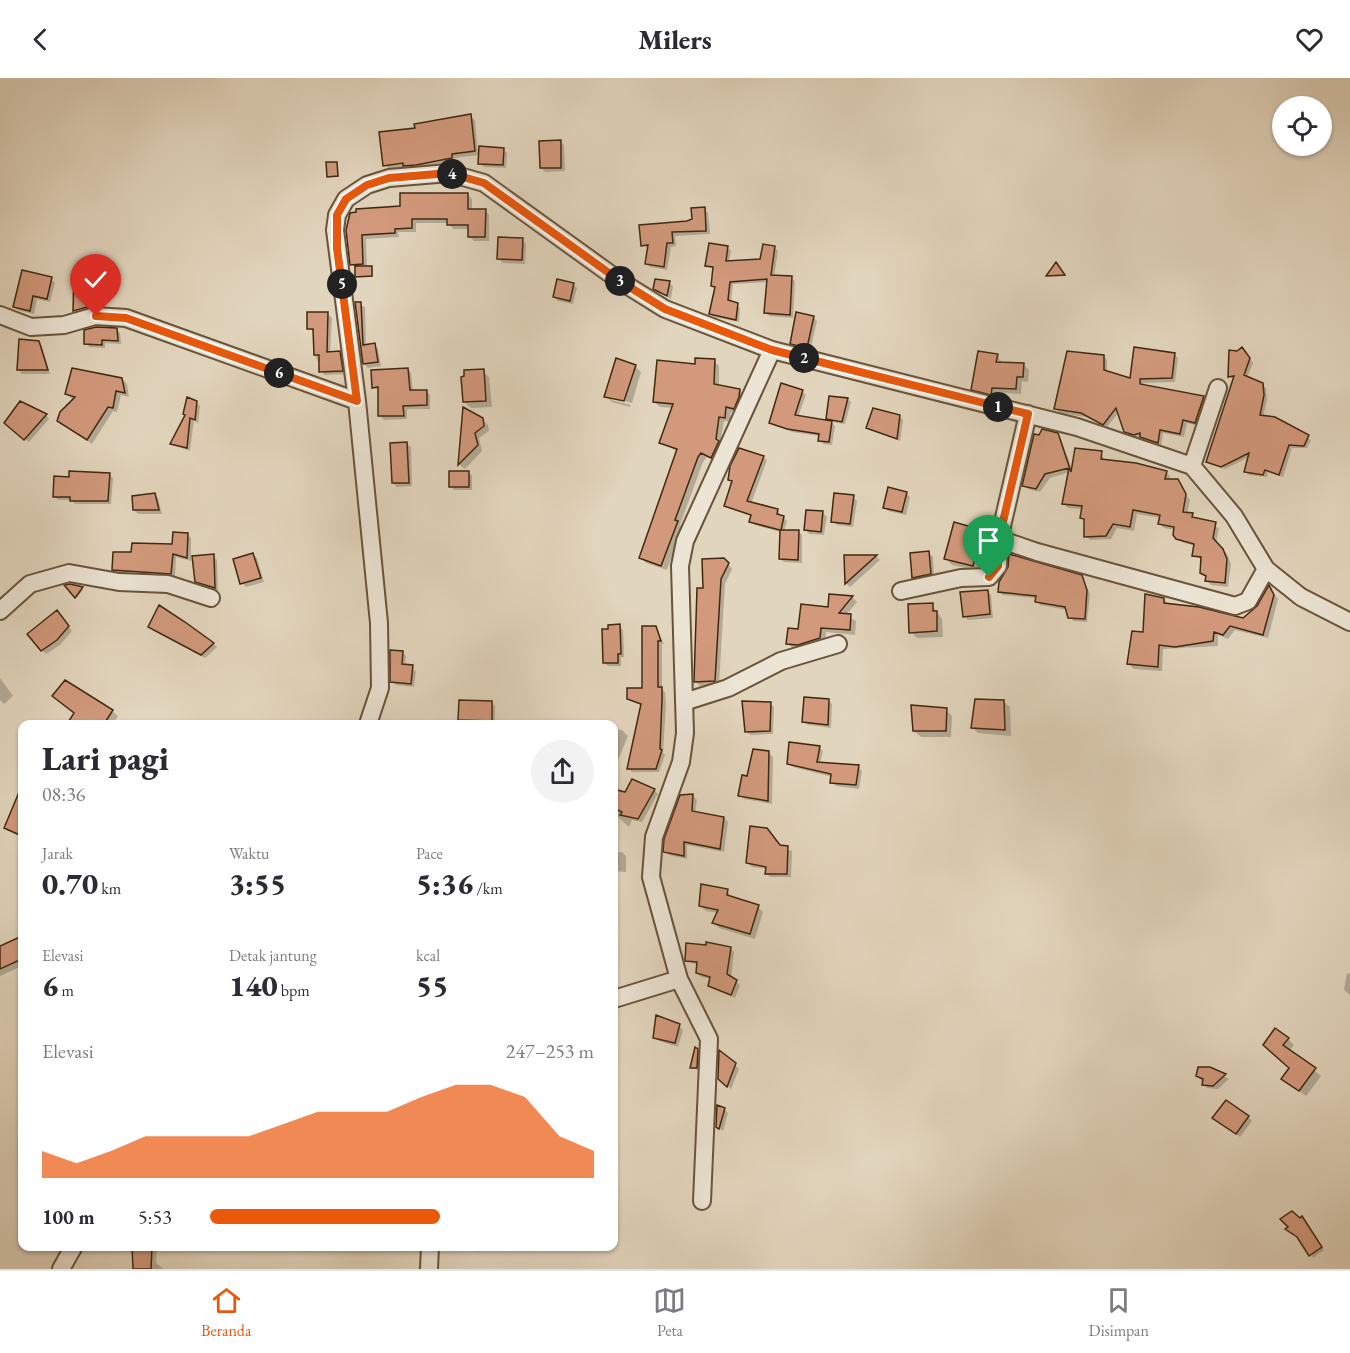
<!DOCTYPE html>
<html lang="id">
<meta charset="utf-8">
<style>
:root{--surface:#fff;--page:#f2f2f3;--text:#2b2b33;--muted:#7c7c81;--line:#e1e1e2;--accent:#ea580c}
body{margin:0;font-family:"EB Garamond",serif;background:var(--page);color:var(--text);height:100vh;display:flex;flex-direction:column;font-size:22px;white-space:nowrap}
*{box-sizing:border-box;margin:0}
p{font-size:20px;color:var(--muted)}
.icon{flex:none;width:33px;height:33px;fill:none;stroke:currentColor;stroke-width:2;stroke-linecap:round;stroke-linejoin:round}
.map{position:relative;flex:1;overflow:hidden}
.details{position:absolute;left:18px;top:642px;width:600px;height:531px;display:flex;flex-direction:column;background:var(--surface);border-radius:12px;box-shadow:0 2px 4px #0004}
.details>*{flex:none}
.fabs{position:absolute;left:1272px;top:18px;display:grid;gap:12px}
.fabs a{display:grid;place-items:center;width:60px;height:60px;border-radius:50%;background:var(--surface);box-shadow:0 2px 4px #0004;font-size:30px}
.pin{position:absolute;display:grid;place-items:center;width:51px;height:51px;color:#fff;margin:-62px -26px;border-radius:50% 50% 50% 0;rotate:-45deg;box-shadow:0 0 6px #0007}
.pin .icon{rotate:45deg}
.km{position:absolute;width:30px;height:30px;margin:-15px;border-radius:50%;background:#222;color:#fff;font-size:16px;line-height:30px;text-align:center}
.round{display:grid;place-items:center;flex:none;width:63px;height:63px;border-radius:32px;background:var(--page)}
.headline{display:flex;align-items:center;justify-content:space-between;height:102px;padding:0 24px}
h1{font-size:33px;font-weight:800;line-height:45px}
.stats{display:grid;grid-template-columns:repeat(3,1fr);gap:9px;height:102px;padding:6px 24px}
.stats div{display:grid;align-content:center}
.stats b{font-size:30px;font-weight:800}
.stats small{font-size:16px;font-weight:400}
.stats p{font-size:16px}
.chart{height:168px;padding:12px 24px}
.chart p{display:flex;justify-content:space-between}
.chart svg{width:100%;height:108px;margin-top:6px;fill:var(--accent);opacity:.7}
ul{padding:0 24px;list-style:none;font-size:20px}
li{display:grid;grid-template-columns:96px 72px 1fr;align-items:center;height:45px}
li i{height:15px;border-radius:8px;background:var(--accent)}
header{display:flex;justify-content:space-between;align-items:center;height:78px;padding:0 24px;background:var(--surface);font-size:27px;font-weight:800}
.tab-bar{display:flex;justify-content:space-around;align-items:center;height:84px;border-top:2px solid var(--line);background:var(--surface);font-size:16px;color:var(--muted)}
.tab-bar a{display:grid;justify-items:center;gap:3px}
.tab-bar .on{color:var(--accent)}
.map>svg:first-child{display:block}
.shadow{fill:#0003}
.building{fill:#d2997c;stroke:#41290f;stroke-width:1.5}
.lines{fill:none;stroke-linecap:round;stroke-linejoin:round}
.minor-casing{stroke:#69543a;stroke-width:20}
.minor{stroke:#ece4d4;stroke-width:16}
.route-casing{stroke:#fff;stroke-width:12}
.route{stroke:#ea580c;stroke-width:8}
</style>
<header><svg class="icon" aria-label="back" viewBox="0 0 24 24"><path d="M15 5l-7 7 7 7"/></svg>Milers<svg class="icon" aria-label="heart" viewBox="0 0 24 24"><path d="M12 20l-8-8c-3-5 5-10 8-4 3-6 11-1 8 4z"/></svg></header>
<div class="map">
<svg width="1350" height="1191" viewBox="0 0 1350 1191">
<rect width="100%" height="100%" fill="#e2d5bd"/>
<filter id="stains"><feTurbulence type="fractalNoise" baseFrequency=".00333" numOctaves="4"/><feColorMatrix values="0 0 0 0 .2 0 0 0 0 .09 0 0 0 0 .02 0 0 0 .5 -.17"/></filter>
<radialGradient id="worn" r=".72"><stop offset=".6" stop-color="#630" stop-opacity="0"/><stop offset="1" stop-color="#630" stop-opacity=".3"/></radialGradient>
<path class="shadow" d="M470,38L475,42L478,77L455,80L456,84L421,91H389L385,87L417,52Z
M560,63L564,67L565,93L545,94L541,90Z
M503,71L507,75L506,90L484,89L480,85Z
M337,85L339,99H330L328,98Z
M467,116L472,121V132H485L489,137V163H474L469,158V151H453L449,145H416V154H398L399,159L366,161L367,189L373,191V199L356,198V191L352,186L347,152L351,136Z
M704,131L708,135L710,156L675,158L676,168L671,169L667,192L650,189L646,185L649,171L643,167L694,142Z
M522,162L526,166L525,186L503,185L499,181Z
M727,170L731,173L729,184L762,182L775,170L778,173L774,199L791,200L795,203L793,240L769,238L766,234L769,204L733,206L731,225L740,230L739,244L714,239L711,236L716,211L713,208L714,191L707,187Z
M1057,186L1065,198L1049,199L1048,198Z
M76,194H92L96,198L95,226L76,231V234L95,229V232L78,237L75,233Z
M51,201L55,205L50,224L37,221L34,236L18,232L14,228Z
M669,205L673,208L671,221L655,211Z
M573,206L577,210L573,226L558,223L554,219Z
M357,226L365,229L366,268L374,267L378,271L381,288L368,290L364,286Z
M328,236L332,240L330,275H339L343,279L346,296L324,297L315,277V254L309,250Z
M813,239L817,243L810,273L795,269L791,265Z
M116,251L120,255L121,266L105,265V270L89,269L86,265Z
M38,264L42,268L50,296H22L19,292Z
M1245,274L1253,285L1247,300L1266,310L1267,322L1263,339L1311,362L1307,370H1292L1283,399L1268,394L1267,399L1249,397L1245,393L1249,379L1225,391L1208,384L1233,301L1230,298Z
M997,277L1002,285L1024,287L1029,292L1028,304L1022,303L1021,316L997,314L996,321L978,316L973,311Z
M1175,277L1178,280L1175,304L1143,305V308L1203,320L1207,323L1199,348L1187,345L1184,359L1163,355L1161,368L1130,357L1119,334L1107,349L1086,339L1060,335L1056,331L1104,278L1107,282V294L1131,302Z
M714,283L719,288V309L740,312L745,318L739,335L731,334L730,344L724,343L717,384L707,379L703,384L680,447L682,449L667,492L646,485L641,479L678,374L661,364L673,330L660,329L654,324L696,287Z
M635,288L641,294L632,325L611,319V322L631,327L630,329L612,324L606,318Z
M408,291L411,295L413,314L426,313L430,317V331H407V341L384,342L380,338L379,313L374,309Z
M483,293L489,299L492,329L471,330L464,324Z
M122,301L127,306L129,319L121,317L117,334L113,333L92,366L59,343L74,322L66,316Z
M802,313L806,317L798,339L831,345L827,341L830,319L848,321L851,324L845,346L831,344L835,348L832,367L823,366L820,358L792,354L771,344Z
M196,324L200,328L198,345L194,342L190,373L172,366L185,337Z
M464,332L482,341L488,347L489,353L479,360L482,373L465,391L460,387Z
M46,337L49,341L29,364L6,344Z
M899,338L903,342L900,363L868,349Z
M1057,356L1061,361L1073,394L1101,375L1105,383L1166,394L1170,398L1169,402L1177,403L1190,422L1187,436L1219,450L1216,465L1227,476L1231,486L1228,509L1211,507L1207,503L1202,482L1194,477L1195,468L1182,464L1175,452L1164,450L1160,446L1161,440L1137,436L1134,453L1117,450L1111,461L1090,462L1086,458V444L1082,439L1083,431L1068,430L1064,426L1070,394L1050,400L1040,414L1028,411L1024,407Z
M407,366L411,369L412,408L397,409L393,405Z
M763,379L767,382L751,426L777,433L787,443L784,453L799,454L802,457V485L784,484L780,481L781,454L755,447L751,443L759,439L725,427L733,405L729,401Z
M469,394L472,398V412H454L451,408Z
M109,397L113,400L111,426H75L72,422H58L54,418L71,400Z
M906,415L910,419L906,437L888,433L884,429Z
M154,416L158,420L162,436H138L134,432Z
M853,419L857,423L853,449L837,447L833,443Z
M823,435L827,439L824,457L809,456L806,452Z
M982,453L988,459L979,493L952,487L946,480Z
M187,456L191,460V483L176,479L175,499L118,495L114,492L133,475L173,468Z
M929,475L933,479L934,499L917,503L914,499Z
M253,476L257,480L264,504L246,509L242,505Z
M213,478L217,482L218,513L196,503Z
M876,478L880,482L850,509L847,506L846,479Z
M724,481L732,491L725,506L719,607L700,608L695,603L704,512Z
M1081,498L1090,516L1087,544L1073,543L1067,532L1040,527L1037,520L1003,517L999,513Z
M70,507L83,512L77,520L67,508Z
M1270,510L1278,521L1268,560L1235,552L1228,561L1218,557V568L1163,571L1162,593L1134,591L1129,586L1164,521L1168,526L1243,542L1258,529Z
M987,513L991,517L993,540L968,542L964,538Z
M830,517L852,519L857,524L846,537L856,543L855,557L826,554L825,565L804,572L793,571L788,565L800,552L829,530Z
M932,527L942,541L943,559L917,560L911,554Z
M159,529L213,566L217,569L205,580L154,553L150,549Z
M60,537L72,553L60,567L46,576L42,572Z
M619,548L623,552L624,579H621V588H608L604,584Z
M655,549L664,566H662V611L665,614L666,626L663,675L665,677L659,694H632L628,690L642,628L628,620L643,611Z
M402,574L406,578L405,588L416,593L414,609L396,607L392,603Z
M0,600L13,618L4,626L0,622Z
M828,622L832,626L831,650L808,647L804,643Z
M1003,623L1010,629L1011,658L978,655L972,649Z
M491,624L495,628V646L464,645L460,641Z
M770,626L774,629L773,656L750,657L746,653Z
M946,632L952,638L951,659H921L914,653Z
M112,633L118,638L113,646H69L76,636Z
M614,651L622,652L628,658L614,692Z
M819,669L823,673L820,685L858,689L862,693L859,711L836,708L832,704V699L793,689L789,685Z
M769,675L773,679L772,726L744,721L740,717L748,700Z
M614,712L626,716L654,712L658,716L642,744L632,742L629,749L614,736Z
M693,718L697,722L695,735L724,740L728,744L724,774L687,767V781L669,777L665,773Z
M16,726L22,729V759L6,750Z
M780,769L792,773L791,799H770L766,795L767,791L752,789L748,785Z
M614,774H622L626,778V794L614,793Z
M727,813L732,820L758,829L763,834L755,861L719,850L714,845L718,835L706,833L700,828Z
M22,860V888L0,898V869Z
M730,870L734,874L731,900L740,907L735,920L714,911L710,908L711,901L701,899L697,895L698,887L686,882Z
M1347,895L1350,896V917L1344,912Z
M679,948L683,952L678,969L659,963L655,959Z
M1288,961L1294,967L1289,973L1321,998L1306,1018L1283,1001L1291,990L1271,973Z
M697,972L701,976V993L692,990Z
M20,983H22V1019Z
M735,987L739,991L731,1011L724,1005Z
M1210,990L1229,1001L1218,1011L1207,1010L1197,997Z
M724,1031L728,1035L723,1053L717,1048Z
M1248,1039L1252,1043L1240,1059L1214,1040Z
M1302,1140L1324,1172L1313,1180L1300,1142Z
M119,1168H157L156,1185L164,1191H135L134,1173H123Z
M469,1168H483L479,1174Z"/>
<path class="building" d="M471,36L475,73L452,76V80L416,87L403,88V85L383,88L379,54L415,50L414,46Z
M561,62V90H540L539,63Z
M479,68L504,70L503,87L478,86Z
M326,84H337L338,98L327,99Z
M400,115H468V131H486L485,159H468V147H447V141H412V150L395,151V155L362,157L363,186L350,187L346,152L350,135L356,134V131L400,128Z
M705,129L706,153L672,154L673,165H667L664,189L645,186L648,167L641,168L639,147L687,143L692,141L691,130Z
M498,159L523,160L522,182L497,181Z
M709,165L728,168L726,183L760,181L763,166L775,168L771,197L792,198L790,237L764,235L767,201L730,204L728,222L738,225L736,242L709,236L715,209L711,208L713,189L705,188Z
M1056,184L1065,197L1046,198Z
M355,188H372V198L355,199Z
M22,192L52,199L47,221L33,218L30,233L13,229Z
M74,193H93L91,228L73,233Z
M557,201L574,205L570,223L553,219Z
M655,201L670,203L667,218L653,211Z
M355,224H361L363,267L375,265L378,284L363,286Z
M307,234H328L327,274L340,273L343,293L319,294V277H314L313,251H307Z
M796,234L814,238L807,270L790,266Z
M96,249L117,250L118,263L102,262V267L84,266V252Z
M19,261L39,263L48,292H17Z
M1134,269L1175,275L1172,300L1140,301V306L1204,318L1195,345L1183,342L1180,356L1160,352L1158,365L1140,359V355L1134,357L1124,354L1116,330L1103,347L1081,335L1054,331L1067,273L1104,277V292L1130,300Z
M1242,269L1250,280L1244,297L1263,305L1264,317L1260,337L1275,339L1309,357L1304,368L1289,367L1279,397L1265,392L1263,397L1244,394L1249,375L1221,389L1206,384L1234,298L1228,299L1229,272L1237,273Z
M978,273L998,276L996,284L1024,285L1023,299H1017L1016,311L992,310L991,317L971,312Z
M616,280L636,287L624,323L604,319Z
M695,280L715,281L714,306L740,311L739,319L734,331L726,329L725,340L719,339L716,361L719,363L711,380L701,375L698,379L675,442L678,443L661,488L639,480L677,371L659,365L673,326L653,324L657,282L695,286Z
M72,290L122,300L125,315L116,313L113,330L108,329L87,362L57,343L60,334L75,319L65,316Z
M408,290L410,312H427V327L403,328L404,338H378V309L372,310L371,292Z
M484,291L486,323L463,324L461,299L464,298V292Z
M781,305L803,312L795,337L832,343L829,364L818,363L819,356L787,351L769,345Z
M829,318L848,320L842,344L826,341Z
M187,319L197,323L195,342L190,340L187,370L170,366L185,337L183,336Z
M20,323L47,336L24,362L4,345Z
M463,329L483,340L484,348L475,355L478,367L458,387Z
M873,330L900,337L897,361L866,350Z
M1042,351L1058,355L1071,394L1075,370L1102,373L1101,381L1136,385L1167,393L1165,401H1178L1186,416L1183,434L1193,435L1192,439L1216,444L1213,460L1223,471L1227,481L1225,505L1205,503L1206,498L1200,495L1201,479L1192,478L1194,466L1176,461L1173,457L1174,449L1158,446L1160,437L1133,432L1130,449L1113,446L1106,458L1084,459V441L1080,440L1082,428L1062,426L1069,390L1045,396L1036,411L1022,408L1034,356L1039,357Z
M407,364L409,405H392L390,365Z
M739,370L764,378L747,423L778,431L777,436L784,438L781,452H799L798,482L779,481L780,452L749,444L751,437L724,428L732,403L728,402L730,388Z
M69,393L110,395L108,423H70V419H53L54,398L69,399Z
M449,393H469V409H449Z
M888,409L907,414L902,434L883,430Z
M155,415L159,432H133L132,418Z
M834,415L854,417L850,446L831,444Z
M806,432L823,433L821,454L804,452Z
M954,444L982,452L973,488L944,481Z
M173,454L188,455L187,480L173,476L171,496L112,492L113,474H131L132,465L172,466Z
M929,473L931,496L912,500L910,475Z
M253,475L261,500L240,506L233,481Z
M214,476L215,510L195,504L192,478Z
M1009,476L1082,497L1087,512L1085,541L1068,540L1065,529L1035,524L1036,518L998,514L999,504L1008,489Z
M844,477H877L845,506Z
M724,480L729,485L721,501L715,603L694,604L697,510H703L702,481Z
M70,506L83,509L75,520L64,507Z
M1269,507L1274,517L1263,557L1230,548L1223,557L1214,554L1213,563L1175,569L1159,567L1158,589L1127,586L1132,553L1143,554L1145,516L1164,520V525L1199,529L1243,540L1257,528Z
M988,512L990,536L963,539L960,514Z
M829,516L853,518L839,535L851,536L850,552L821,550L820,560L798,567L786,566L788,550L798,551L801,526L828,529Z
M933,525V533H937V553L909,555L908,526Z
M159,527L185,544L214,565L201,577L148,549Z
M57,532L69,548L57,562L41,573L27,556Z
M620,546L621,576H618V585H603L602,551H608V547Z
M642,548H656L661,563H658V609H662V622L660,671L662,672L656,691H627L641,626L627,621V610H642Z
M390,572L403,573L402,586L413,587L411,606L390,604Z
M65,602L113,632L104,646H67L74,635L52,618Z
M804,619L829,621L828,647L802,644Z
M975,621L1004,622L1005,652L971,650Z
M459,622L492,623V643L458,642Z
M742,623L771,624L770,653L745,654Z
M911,627L947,630L946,653H913Z
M789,664L820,668L817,684L859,687L856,707L830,705L831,696L787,686Z
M753,671L769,673L768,723L738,718L742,697L747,698Z
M632,701L655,711L638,741L620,737L622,734L614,730V711L625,714Z
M22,707V758L4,750Z
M693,716L692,733L724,739L720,771L684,764V778L663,774L664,761L680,717Z
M750,748L767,750L780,767L788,768L787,796H765L766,789L746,785Z
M701,806L728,811L727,817L759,827L750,856L712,845L718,832L699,828Z
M22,858V881L0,891V868Z
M706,864L731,869L727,896L737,902L731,917L708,908L710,899L696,895L697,884L685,883L686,865L706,867Z
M656,937L680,946L675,965L653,960Z
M1275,950L1289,960L1283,967L1316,990L1299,1013L1281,1001L1289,990L1263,967Z
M695,969L698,971L697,990H690Z
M719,972L736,985L727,1009L718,1001Z
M1198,989H1210L1226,996L1213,1008L1202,1007L1203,1001L1196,998Z
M1226,1022L1249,1038L1236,1056L1212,1040Z
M717,1027L725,1030L719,1051L716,1049Z
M1292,1133L1300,1140L1302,1138L1322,1169L1309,1178L1297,1159L1285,1151L1288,1149L1280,1141Z
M132,1168H152L151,1191H133Z"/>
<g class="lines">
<defs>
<path id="minor" d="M0,237L31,249L64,247L95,238L126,240L357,323
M1192,388L1218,310
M999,461L1037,474L1235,528L1248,523L1266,491
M901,513L961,500L989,499L998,488L999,461L1028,336
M0,533L30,506L69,495L119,504L168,506L211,520
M684,624L728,610L781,583L838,566
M368,646L380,610L379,545L357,323L335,152L337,137L346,121L367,107L389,100L449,95L484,105L620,203L665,231L772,272L1077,349L1192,388L1234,438L1266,491L1301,519L1350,544
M614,921L679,901
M702,1123L709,961L679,901L651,799L654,759L681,684L685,655L680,488L685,463L772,272
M61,1191L74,1168
M429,1191L430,1168"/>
</defs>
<use href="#minor" class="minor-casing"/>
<use href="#minor" class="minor"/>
</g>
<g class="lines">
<defs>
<path id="route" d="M96,238L126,240L357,323L337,170V137L346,121L367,107L389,100L449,95L484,105L620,203L665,231L772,272L1028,336L999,461L998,488L989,499"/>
</defs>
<use href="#route" class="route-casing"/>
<use href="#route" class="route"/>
</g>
<rect width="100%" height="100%" filter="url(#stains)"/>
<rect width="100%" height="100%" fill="url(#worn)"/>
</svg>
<div class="fabs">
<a><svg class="icon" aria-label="locate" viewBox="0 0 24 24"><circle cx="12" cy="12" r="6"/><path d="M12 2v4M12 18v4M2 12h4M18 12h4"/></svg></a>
</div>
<div class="pin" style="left:989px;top:499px;background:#1e9e55"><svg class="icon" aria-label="arrive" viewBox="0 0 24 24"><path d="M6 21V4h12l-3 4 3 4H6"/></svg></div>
<div class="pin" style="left:96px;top:238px;background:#d93025"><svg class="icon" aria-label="check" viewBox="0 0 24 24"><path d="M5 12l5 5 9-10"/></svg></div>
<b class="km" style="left:998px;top:329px">1</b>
<b class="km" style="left:804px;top:280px">2</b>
<b class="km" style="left:620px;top:203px">3</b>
<b class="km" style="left:452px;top:96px">4</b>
<b class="km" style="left:342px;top:206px">5</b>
<b class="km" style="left:279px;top:295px">6</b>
<section class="details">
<div class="headline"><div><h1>Lari pagi</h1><p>08:36</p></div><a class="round"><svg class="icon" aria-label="share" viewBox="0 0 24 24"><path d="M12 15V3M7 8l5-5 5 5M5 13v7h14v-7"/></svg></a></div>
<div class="stats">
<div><p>Jarak</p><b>0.70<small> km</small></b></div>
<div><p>Waktu</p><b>3:55</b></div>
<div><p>Pace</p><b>5:36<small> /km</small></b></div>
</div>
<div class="stats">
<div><p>Elevasi</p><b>6<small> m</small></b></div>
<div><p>Detak jantung</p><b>140<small> bpm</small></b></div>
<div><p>kcal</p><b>55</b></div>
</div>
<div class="chart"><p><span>Elevasi</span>247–253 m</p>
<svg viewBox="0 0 160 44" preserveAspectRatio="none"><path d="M0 44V33L10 38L20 33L30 27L40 27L50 27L60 27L70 22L80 17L90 17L100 17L110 11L120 6L130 6L140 11L150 27L160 33V44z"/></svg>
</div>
<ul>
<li><b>100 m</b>5:53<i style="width:60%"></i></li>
</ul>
</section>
</div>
<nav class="tab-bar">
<a class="on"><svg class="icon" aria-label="home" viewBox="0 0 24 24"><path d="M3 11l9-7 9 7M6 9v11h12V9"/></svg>Beranda</a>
<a><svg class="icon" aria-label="map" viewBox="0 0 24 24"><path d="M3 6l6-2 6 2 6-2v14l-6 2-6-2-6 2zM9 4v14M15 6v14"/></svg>Peta</a>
<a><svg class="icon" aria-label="saved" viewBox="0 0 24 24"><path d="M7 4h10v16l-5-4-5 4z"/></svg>Disimpan</a>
</nav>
